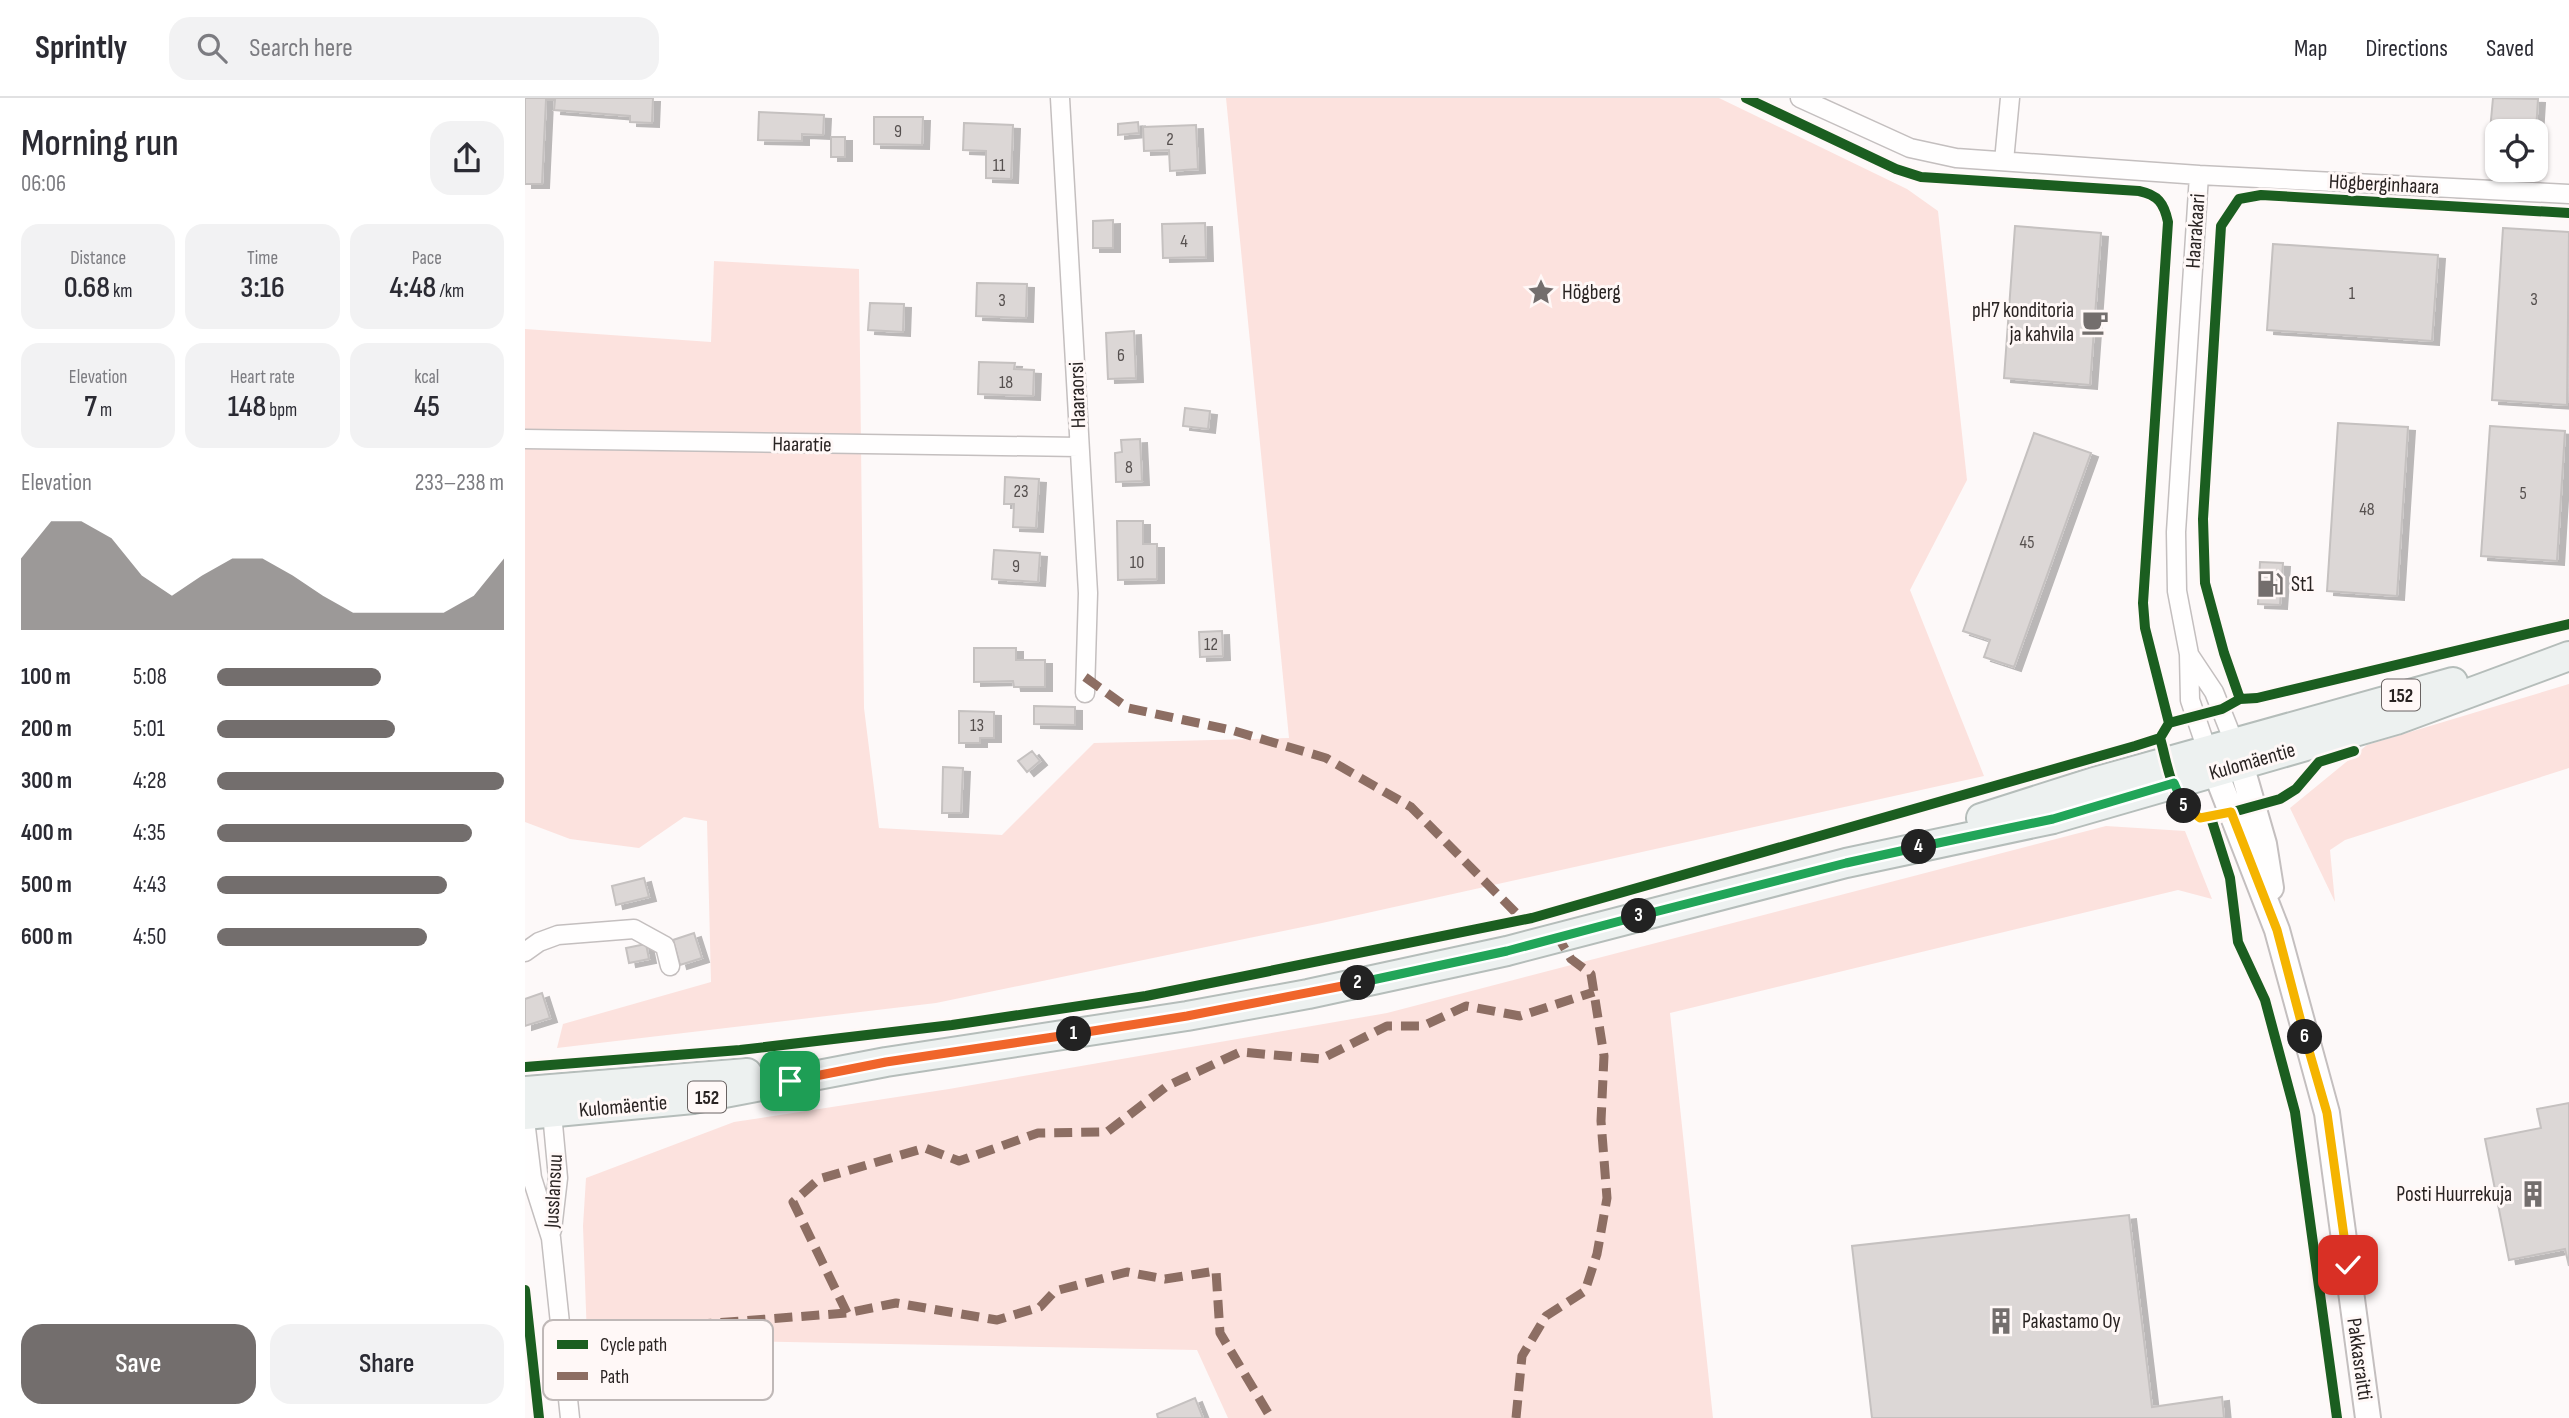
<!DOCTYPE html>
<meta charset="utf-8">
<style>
:root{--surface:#fff;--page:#f2f2f3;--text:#2b2b33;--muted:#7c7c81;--line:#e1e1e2;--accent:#736e6d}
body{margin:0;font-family:"Sofia Sans Condensed",sans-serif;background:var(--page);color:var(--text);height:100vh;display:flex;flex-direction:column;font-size:26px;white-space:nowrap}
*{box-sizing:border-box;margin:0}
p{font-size:23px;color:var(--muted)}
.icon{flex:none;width:38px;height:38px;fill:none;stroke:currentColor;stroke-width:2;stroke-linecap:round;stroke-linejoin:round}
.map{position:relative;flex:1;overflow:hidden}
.panel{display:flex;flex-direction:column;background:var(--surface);width:525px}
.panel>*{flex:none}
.controls{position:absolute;left:1960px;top:21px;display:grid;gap:14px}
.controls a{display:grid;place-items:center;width:63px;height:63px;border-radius:14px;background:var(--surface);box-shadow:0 2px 5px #0004;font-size:35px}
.pin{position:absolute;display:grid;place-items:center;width:60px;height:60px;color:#fff;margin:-30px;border-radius:14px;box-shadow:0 4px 10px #0006}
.km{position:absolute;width:35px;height:35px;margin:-18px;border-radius:50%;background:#222;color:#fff;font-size:19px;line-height:35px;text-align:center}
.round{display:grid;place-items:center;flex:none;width:74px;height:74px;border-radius:21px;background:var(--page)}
.overview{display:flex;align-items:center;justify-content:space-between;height:119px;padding:0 21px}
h1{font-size:38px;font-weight:600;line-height:52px}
.stats{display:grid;grid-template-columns:repeat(3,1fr);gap:10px;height:119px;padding:7px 21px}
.stats div{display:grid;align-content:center;border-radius:18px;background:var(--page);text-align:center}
.stats b{font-size:30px;font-weight:600}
.stats small{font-size:19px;font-weight:400}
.stats p{font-size:19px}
.chart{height:196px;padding:14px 21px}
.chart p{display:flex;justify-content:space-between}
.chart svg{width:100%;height:126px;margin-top:7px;fill:var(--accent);opacity:.7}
.button{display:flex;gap:14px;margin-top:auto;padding:14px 21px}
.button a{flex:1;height:80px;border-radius:21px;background:var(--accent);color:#fff;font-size:28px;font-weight:600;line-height:80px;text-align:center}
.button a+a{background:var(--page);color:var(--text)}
ul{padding:0 21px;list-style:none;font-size:23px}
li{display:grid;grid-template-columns:112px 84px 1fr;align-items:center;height:52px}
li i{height:18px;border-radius:9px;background:var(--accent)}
header{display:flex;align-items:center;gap:42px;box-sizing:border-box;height:98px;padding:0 35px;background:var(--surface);border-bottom:2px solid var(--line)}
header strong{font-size:33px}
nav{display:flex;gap:38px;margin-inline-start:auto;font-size:24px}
.search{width:490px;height:63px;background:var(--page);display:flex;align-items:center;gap:18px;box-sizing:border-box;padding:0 24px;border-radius:21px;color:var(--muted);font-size:26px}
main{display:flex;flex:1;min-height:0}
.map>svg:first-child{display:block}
.green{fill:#fce2de}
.building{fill:#dcd7d6;stroke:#c5c1c0;stroke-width:2;filter:url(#shadow)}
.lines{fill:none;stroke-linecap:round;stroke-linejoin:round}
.street-casing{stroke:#c4bfbf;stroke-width:21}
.secondary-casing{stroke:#c4bfbf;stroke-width:28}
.primary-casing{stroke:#b5bdba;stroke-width:32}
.street{stroke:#fffefe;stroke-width:18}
.secondary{stroke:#fffefe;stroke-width:24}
.primary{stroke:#edf1f0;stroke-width:28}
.quiet{stroke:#8d6e63;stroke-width:9;stroke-dasharray:18 9;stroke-linecap:butt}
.cycleway-casing{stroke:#fff8f7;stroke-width:15}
.cycleway{stroke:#1b5e20;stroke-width:10}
.split-1-casing{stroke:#fff;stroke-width:14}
.split-2-casing{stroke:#fff;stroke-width:14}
.split-3-casing{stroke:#fff;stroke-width:14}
.split-4-casing{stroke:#fff;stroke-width:14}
.split-5-casing{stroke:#fff;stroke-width:14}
.split-6-casing{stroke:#fff;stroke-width:14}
.split-7-casing{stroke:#fff;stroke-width:14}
.split-1{stroke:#f0652b;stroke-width:9}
.split-2{stroke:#f0652b;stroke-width:9}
.split-3{stroke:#22a559;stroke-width:9}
.split-4{stroke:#22a559;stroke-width:9}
.split-5{stroke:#22a559;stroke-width:9}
.split-6{stroke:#f5b400;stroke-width:9}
.split-7{stroke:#f5b400;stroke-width:9}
.labels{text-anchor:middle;stroke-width:6;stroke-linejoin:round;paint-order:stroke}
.number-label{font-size:18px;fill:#56504f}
.shield{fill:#fff8f7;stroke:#696362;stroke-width:2}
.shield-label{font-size:19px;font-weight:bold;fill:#292322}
.street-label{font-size:21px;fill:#292322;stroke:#fff8f7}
.poi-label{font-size:21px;fill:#292322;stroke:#fff8f7;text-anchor:start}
.key{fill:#fff8f7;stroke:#bfb8b7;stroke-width:2}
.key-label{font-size:19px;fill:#292322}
</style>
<header>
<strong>Sprintly</strong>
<div class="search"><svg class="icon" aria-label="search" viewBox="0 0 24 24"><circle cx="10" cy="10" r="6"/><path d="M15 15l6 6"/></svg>Search here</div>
<nav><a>Map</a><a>Directions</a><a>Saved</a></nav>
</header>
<main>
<section class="panel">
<div class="overview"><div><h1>Morning run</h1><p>06:06</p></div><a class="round"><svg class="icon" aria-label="share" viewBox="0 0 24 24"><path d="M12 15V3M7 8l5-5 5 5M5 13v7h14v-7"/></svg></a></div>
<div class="stats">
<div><p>Distance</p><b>0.68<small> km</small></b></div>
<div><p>Time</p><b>3:16</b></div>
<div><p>Pace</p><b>4:48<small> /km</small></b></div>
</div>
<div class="stats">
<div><p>Elevation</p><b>7<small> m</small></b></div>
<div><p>Heart rate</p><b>148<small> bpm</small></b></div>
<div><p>kcal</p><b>45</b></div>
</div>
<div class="chart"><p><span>Elevation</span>233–238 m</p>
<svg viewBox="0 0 160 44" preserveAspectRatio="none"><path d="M0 44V19L10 6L20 6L30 12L40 25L50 32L60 25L70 19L80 19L90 25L100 32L110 38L120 38L130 38L140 38L150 32L160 19V44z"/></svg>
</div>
<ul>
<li><b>100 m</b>5:08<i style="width:57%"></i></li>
<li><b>200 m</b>5:01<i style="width:62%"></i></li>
<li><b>300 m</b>4:28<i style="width:100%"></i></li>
<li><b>400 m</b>4:35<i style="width:89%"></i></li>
<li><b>500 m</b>4:43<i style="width:80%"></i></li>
<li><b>600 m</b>4:50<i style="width:73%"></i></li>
</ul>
<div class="button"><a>Save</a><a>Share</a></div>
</section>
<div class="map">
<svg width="2044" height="1320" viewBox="0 0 2044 1320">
<defs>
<filter id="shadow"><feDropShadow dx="7" dy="4" stdDeviation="0" flood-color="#0004"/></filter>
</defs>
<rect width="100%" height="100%" fill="#fdf9f9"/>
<path class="green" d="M701,0H1194L1382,91L1413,113L1442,382L1385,492L1459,678L797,825L411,905L32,950L38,926L186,884L182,723L159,719L114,750L45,741L0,724V231L186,244L189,163L334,171L339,610L354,730L477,737L569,645L764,640Z
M2044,586V670L1820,742L1805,752L1810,804L1765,710L1842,647Z
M1581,728L1660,733L1687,801L1653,792L1145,915L1188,1320H703L672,1252L62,1240L58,1128L61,1080L209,1024L424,991L862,915Z"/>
<path class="building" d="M0,0H128L127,25L105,24V18L29,12L30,2H21L17,86H0Z
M1968,0L2013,1L2011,33H1965Z
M234,14L299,17L298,37L277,36V43L233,42Z
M349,19H398L397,47L349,46Z
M613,24L614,35L593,37V26Z
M439,25L488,27L486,81L461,80V53L438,52Z
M671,27L673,71L645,73L644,52L619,53L618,29Z
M306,39H320V59H306Z
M588,122V150H568V123Z
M680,125L681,159L638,160L637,126Z
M1490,128L1576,135L1565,287L1479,280Z
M1978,130L2044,134L2042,307L1967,302Z
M1748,146L1913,157L1907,243L1742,232Z
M452,185L502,186L501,220L451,218Z
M345,205L379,206L378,234L343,232Z
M609,233L611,280L583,281L581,235Z
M454,264L490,265L489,271L509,272L508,298L453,296Z
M660,310L685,313L683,331L658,328Z
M1813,325L1883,329L1872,498L1802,493Z
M1965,328L2040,333L2032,463L1956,458Z
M1509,335L1566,355L1489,569L1459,559L1465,542L1438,533Z
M615,341L617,383L591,384L590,355L597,354L596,342Z
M480,379L514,381L511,430L488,429L489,406H479Z
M592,423H618V446H632V481L593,482Z
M469,452L515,455L513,484L467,481Z
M1735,464L1758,465L1755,507L1733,506Z
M697,533L698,558L675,559L674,534Z
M449,550H491V562H520V589H489L488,583L449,584Z
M509,608L550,609V627L509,626Z
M434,613L469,614V640H455V645H434Z
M507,653L515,663L502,674L493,663Z
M418,669L438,670L436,715H417Z
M119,780L124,799L91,807L87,788Z
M169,835L177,860L155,867L148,842Z
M121,846L124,861L104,865L101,850Z
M17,895L25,920L0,928V901Z
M2044,1005V1168L2040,1151L1984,1162L1960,1041L2016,1030L2012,1011Z
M1604,1117L1627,1309L1697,1299L1699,1320H1347L1327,1148Z
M670,1300L678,1320H633L632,1316Z"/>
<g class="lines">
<defs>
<path id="street" d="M535,0L563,495L560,595
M1275,0L1385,50L1431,60L1674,77L1651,434L1652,493L1664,556L1665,602L1682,652
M1479,63L1485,0
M1674,77L2044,96
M0,341L553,349
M1665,558L1689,594L1709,644
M0,854L14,844L33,837L109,831L140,848L145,868
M22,1008L27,1015L33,1080L27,1132
M0,1022L7,1080L26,1140L45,1320"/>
<path id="secondary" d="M1711,649L1739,746L1746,790
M1684,657L1752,832L1802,1015L1843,1320"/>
<path id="primary" d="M1456,720L1569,684L1928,584
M0,993L222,975
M0,1017L168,1001L361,964L662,918L783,896L982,853L1321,765L1528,721L1871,622L2044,558"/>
</defs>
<use href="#street" class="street-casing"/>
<use href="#secondary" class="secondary-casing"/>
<use href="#primary" class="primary-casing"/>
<use href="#street" class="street"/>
<use href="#secondary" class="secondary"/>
<use href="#primary" class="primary"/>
<path class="quiet" d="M560,579L603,610L706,632L801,660L886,709L998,822
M322,1215L268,1104L294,1081L400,1050L434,1063L513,1035L582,1034L642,988L715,954L796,961L862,928H898L941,908L995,918L1069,894
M37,1250L82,1233L322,1215L371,1205L472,1222L515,1209L530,1193L602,1174L640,1181L691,1173L695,1235L746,1320
M991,1320L997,1258L1021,1218L1060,1193L1072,1156L1082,1100L1076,1023L1079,958L1066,876L1046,861L1033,839"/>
<defs>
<path id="cycleway" d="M1221,0L1371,71L1396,79L1614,93C1633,97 1639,105 1643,124L1618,505L1620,530L1644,625
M1715,601L1699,555L1680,485L1678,421L1696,128L1714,101L1736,97L2044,115
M1635,640C1644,670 1647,719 1686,720
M0,969L215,952L427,927L621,898L1007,820L1610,648L1635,640L1644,625L1697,611L1715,601L1732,600L2044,526
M0,1192L14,1320
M1812,1320L1770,1014L1740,902L1713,844L1705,780L1686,720L1755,701L1771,691L1794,664L1829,653"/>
</defs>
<use href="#cycleway" class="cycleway-casing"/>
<use href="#cycleway" class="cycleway"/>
</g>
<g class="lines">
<defs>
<path id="split-1" d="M265,983L361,964L549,936"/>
<path id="split-2" d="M549,936L662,918L833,885"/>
<path id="split-3" d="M833,885L982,853L1114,818"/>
<path id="split-4" d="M1114,818L1321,765L1394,749"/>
<path id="split-5" d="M1394,749L1528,721L1649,685L1659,708"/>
<path id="split-6" d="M1659,708L1675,720L1706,714L1752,832L1780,939"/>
<path id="split-7" d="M1780,939L1802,1015L1823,1167"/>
</defs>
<use href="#split-1" class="split-1-casing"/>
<use href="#split-2" class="split-2-casing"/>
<use href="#split-3" class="split-3-casing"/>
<use href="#split-4" class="split-4-casing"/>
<use href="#split-5" class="split-5-casing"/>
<use href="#split-6" class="split-6-casing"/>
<use href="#split-7" class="split-7-casing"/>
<use href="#split-1" class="split-1"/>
<use href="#split-2" class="split-2"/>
<use href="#split-3" class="split-3"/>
<use href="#split-4" class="split-4"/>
<use href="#split-5" class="split-5"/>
<use href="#split-6" class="split-6"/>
<use href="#split-7" class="split-7"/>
</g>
<defs>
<symbol id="sight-bare" viewBox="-9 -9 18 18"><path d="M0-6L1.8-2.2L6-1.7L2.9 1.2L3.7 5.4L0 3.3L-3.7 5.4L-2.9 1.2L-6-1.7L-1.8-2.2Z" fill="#736e6d" stroke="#fff8f7" stroke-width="2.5" paint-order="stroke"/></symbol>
<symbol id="cafe-bare" viewBox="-9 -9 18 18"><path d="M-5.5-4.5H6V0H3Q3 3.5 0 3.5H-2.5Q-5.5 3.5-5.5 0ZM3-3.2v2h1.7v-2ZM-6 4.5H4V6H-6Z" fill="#736e6d" stroke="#fff8f7" stroke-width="2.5" paint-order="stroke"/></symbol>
<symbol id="fuel-bare" viewBox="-9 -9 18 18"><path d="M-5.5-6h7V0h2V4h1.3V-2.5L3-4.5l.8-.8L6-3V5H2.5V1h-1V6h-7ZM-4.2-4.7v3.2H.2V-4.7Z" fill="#736e6d" stroke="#fff8f7" stroke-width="2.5" paint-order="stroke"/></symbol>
<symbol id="building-bare" viewBox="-9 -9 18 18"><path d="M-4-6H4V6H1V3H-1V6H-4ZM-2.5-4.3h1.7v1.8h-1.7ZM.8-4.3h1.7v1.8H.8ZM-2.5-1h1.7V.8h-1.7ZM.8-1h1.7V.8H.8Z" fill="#736e6d" stroke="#fff8f7" stroke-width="2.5" paint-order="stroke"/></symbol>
</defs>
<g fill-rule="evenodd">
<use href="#sight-bare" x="997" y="175" width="38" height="38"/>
<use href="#cafe-bare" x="1551" y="205" width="38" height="38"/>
<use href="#fuel-bare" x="1726" y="467" width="38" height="38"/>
<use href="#building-bare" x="1989" y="1077" width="38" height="38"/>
<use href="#building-bare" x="1457" y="1204" width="38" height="38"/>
</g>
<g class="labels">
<g class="number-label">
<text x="373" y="39">9</text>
<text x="645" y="47">2</text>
<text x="474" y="73">11</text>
<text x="659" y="149">4</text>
<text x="1827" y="201">1</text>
<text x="2009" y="207">3</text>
<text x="477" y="208">3</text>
<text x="596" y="263">6</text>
<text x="481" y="290">18</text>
<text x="604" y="375">8</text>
<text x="496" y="399">23</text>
<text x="1998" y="401">5</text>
<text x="1842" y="417">48</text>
<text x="1502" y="450">45</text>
<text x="612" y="470">10</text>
<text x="491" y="474">9</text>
<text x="686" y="552">12</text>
<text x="452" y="633">13</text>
</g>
<g class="shield">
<rect x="1857" y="581.5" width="38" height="31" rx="5"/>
<rect x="163" y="983.5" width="38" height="31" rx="5"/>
</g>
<g class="shield-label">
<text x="1876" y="604">152</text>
<text x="182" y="1006">152</text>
</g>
<g class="street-label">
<text transform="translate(1859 86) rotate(3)" y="7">Högberginhaara</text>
<text transform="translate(1670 133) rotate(-86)" y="7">Haarakaari</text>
<text transform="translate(552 297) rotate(-92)" y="7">Haaraorsi</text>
<text transform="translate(277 346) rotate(1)" y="7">Haaratie</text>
<text transform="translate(1727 663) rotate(-16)" y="7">Kulomäentie</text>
<text transform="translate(98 1008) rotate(-5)" y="7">Kulomäentie</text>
<text transform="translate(28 1093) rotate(-87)" y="7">Jusslansuu</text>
<text transform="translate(1835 1261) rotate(82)" y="7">Pakkasraitti</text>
</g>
<g class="poi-label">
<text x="1037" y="201">Högberg</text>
<text x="1549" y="219" text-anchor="end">pH7 konditoria<tspan x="1549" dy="24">ja kahvila</tspan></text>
<text x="1766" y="493">St1</text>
<text x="1987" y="1103" text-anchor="end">Posti Huurrekuja</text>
<text x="1497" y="1230">Pakastamo Oy</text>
</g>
</g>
<rect x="18" y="1222" width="230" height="80" rx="10" class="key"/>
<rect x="32" y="1242" width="31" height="9" fill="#1b5e20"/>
<rect x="32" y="1274" width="31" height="8" fill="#8d6e63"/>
<g class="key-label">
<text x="75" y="1253">Cycle path</text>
<text x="75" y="1285">Path</text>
</g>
</svg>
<div class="controls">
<a><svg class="icon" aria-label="locate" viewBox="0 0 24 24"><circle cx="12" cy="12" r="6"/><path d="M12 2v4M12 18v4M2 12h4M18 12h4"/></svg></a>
</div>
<div class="pin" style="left:265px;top:983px;background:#1e9e55"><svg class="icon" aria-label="arrive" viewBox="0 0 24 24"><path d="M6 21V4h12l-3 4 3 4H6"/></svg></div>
<div class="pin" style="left:1823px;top:1167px;background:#d93025"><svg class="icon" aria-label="check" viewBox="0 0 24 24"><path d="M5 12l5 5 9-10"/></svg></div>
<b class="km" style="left:549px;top:936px">1</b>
<b class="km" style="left:833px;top:885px">2</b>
<b class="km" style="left:1114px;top:818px">3</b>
<b class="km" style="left:1394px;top:749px">4</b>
<b class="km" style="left:1659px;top:708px">5</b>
<b class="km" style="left:1780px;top:939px">6</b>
</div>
</main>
